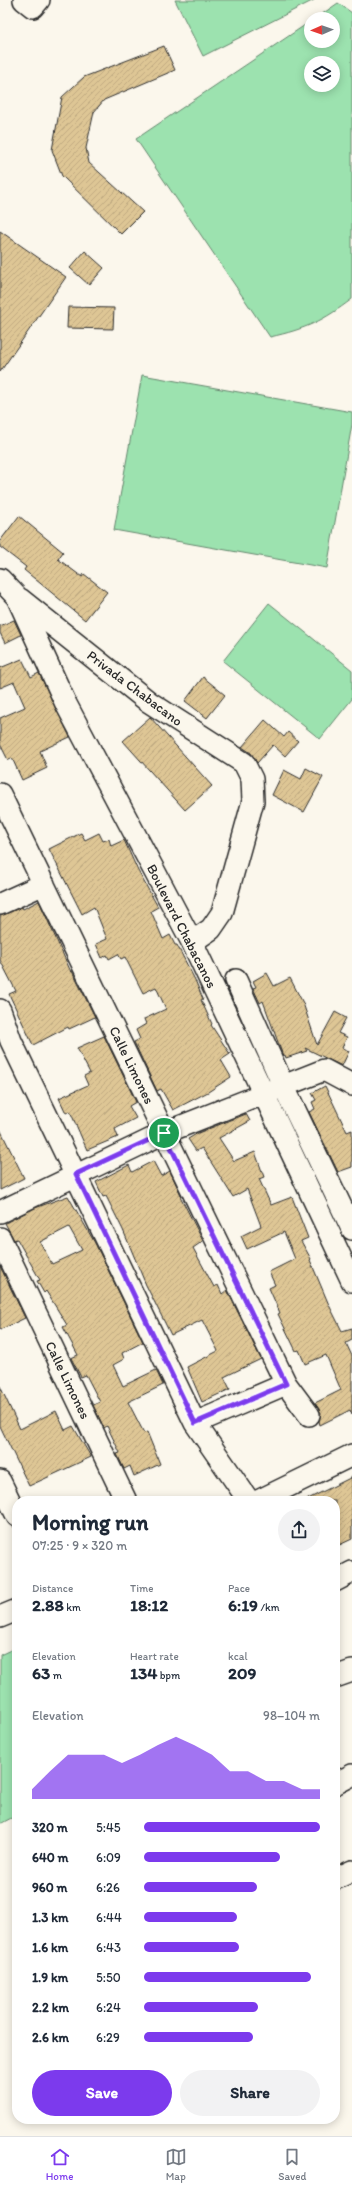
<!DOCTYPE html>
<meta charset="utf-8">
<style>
:root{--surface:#fff;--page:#f2f2f3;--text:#1f2937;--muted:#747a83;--line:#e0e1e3;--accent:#7c3aed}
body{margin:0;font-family:Itim,sans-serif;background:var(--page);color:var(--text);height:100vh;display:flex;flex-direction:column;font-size:15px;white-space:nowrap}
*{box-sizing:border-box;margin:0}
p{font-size:13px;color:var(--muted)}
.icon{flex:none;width:22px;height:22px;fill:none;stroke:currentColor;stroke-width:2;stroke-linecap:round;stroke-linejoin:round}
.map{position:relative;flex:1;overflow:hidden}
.details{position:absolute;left:12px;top:1496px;width:328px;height:628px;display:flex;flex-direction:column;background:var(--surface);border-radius:16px;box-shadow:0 2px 10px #0003}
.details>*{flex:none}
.needle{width:26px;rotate:268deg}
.controls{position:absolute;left:304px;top:12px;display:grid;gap:8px}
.controls a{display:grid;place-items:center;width:36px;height:36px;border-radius:50%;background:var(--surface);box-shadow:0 2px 10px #0003;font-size:20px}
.pin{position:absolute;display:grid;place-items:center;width:34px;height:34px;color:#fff;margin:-17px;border:2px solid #fff;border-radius:50%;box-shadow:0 1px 4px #0007}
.round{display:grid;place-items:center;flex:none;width:42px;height:42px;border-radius:21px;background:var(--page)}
.summary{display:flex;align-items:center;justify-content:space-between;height:68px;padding:0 20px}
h1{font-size:22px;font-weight:700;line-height:30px}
.stats{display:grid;grid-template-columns:repeat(3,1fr);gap:6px;height:68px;padding:4px 20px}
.stats div{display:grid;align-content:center}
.stats b{font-size:17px;font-weight:700}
.stats small{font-size:11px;font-weight:400}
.stats p{font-size:11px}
.chart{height:112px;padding:8px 20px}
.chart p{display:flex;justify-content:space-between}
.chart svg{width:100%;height:72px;margin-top:4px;fill:var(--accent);opacity:.7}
.cta{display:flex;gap:8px;margin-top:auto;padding:8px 20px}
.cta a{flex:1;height:46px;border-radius:24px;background:var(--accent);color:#fff;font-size:16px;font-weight:700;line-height:46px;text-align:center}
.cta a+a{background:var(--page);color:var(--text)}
ul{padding:0 20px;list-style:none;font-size:13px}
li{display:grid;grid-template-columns:64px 48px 1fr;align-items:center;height:30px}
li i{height:10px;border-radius:5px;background:var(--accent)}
.menu{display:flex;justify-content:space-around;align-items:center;height:56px;border-top:1px solid var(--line);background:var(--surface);font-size:11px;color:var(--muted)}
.menu a{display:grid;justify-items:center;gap:2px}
.menu .on{color:var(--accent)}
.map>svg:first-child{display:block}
.garden{fill:#9ce2af;stroke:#64866d;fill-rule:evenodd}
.building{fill:url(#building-hatch);stroke:#2b2b2b;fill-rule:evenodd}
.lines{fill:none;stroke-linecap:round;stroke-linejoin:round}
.minor-casing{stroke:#2b2b2b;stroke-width:24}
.minor{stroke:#fbf7ec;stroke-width:21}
.route-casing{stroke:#fff;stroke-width:8}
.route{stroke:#7c3aed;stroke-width:5}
.labels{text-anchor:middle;stroke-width:3.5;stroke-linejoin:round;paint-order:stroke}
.street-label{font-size:14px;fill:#2b2b2b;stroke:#fbf7ec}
</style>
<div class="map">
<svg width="352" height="2136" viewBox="0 0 352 2136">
<defs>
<pattern id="building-hatch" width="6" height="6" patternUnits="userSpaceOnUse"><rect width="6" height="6" fill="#dec695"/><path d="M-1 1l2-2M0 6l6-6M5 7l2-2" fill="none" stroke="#bfaa81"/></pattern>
</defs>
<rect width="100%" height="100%" fill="#fbf7ec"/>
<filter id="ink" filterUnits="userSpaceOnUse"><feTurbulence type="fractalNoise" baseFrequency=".025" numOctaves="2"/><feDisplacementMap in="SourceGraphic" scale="8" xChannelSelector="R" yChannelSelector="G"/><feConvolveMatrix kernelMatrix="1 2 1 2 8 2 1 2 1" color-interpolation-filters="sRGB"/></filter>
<g filter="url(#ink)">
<path class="garden" d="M175,0H314L203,56Z
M338,3L352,13V299C323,321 306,329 270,337L136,139L311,21V41H333V19H315ZM311,63H333V85H311Z
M142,375L352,412V424L327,568L114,530Z
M269,603L352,670V699L320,739L223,661Z
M17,1647V1815L0,1824V1655Z"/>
<path class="building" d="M164,46L175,70L104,100L94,112L86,148L89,163L143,212L121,234L62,176L52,150L62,97L84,77Z
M0,231L66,277L0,372Z
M85,251L104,268L89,285L70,268Z
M68,307L114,308L113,329L67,328Z
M19,516L63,552L58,559L82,577L84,574L107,592L85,620L24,570L26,567L0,547V541Z
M14,620L21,635L5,643L0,633V626Z
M22,659L31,677L39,673L70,737L40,751L47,768L22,780L12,758L8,760L0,744V718L25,707L14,682L0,688V668Z
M203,677L225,695L207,718L185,701Z
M150,717L212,786L185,810L123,741Z
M265,720L284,737L288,732L298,741L285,756L273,745L257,763L251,753L242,747Z
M306,768L323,777L304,812L272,795L284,770L301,779Z
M81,833L85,840L99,833L103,841L109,839L111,846L124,840L138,871L158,907L151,911L163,939L170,935L175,945H177L195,980L203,999L201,1000L212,1024L211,1025L230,1054L221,1060L231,1077L208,1092L173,1110L161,1089L157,1091L134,1042L140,1039L136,1030L146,1024L144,1019L166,1009L156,987L143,993L125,957L121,959L118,954L109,959L107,955L102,958L96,944L107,939L94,907L82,914L49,849Z
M39,901L71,972L72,971L95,1017L69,1029L68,1027L33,1045L9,994L16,991L0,960V916L22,907L23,909Z
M267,973L274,986L290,978L303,1003L317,1045L335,1012L346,1018L338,1033L347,1037L342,1048L349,1051L342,1066L305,1048L307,1051L286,1058L285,1055L283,1056L263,1001L260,1003L253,988L256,987L253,981Z
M104,1036L136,1102L129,1106L136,1118L115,1129L118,1137L87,1150L70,1111L66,1113L59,1098L88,1085L84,1076L90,1073L77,1048Z
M325,1086L347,1132L352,1130V1167L338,1172L309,1112L315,1109L312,1102L316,1100L312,1093Z
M246,1114L250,1121L219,1138L234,1161L255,1152L264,1177L259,1179L271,1205L292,1197L308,1238L301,1241L311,1259L310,1260L329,1305L342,1331L352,1328V1340L346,1343L352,1356V1415L350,1410L320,1425L319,1421L321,1413L315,1403L341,1390L326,1355L305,1364L299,1350L296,1351L278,1314L280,1313L269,1288L275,1285L269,1272L295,1259L284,1232L247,1249L241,1236L261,1226L247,1189L233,1197L202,1148L196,1151L188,1139L198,1133Z
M0,1129L24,1178L0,1190Z
M153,1161L161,1176L170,1171L181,1195L180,1196L203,1241L193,1248L214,1287L218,1285L222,1294L227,1290L261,1359L224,1377L230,1389L202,1402L187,1367L218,1351L202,1320L171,1335L146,1285L123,1230L106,1196L103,1197L96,1182L129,1165L132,1172Z
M68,1196L95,1243L143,1342L122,1353L124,1359L113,1365L123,1386L156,1370L163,1385L128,1402L144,1433L147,1432L160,1464L134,1476L130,1466L124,1469L117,1454L120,1453L107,1426L104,1428L93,1405L100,1402L86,1375L81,1377L71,1358L78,1355L63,1327L67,1325L46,1291L44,1293L37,1281L40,1280L17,1239L14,1240L5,1223L35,1208ZM69,1227L82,1250L52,1264L40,1242Z
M0,1266L25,1318L0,1330Z
M0,1386L20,1429L56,1411L65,1430L73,1426L91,1457L29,1486L0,1426Z
M352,1477V1539L335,1547V1501H304Z"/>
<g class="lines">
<defs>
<path id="minor" d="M24,0L33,7L39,0
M0,579L17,597L66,704L192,942L352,1281
M20,599L149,702L244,763L252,779L253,801L222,913L211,929L192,942
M0,794L286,1384L309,1415
M0,904L44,884
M236,980L283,1085L352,1229
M0,1010L11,1041L195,1423L249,1501
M0,1212L164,1133L324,1070L352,1085
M0,1238L126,1501
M195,1423L286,1384
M0,1481L17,1516
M258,1501L352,1455
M335,1581L352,1572
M0,1617L17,1610
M335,1677L352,1671
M335,1784L352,1775
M335,1879L352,1871"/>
</defs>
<use href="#minor" class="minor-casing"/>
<use href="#minor" class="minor"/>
</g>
</g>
<g class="lines" filter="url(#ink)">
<defs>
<path id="route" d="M164,1133L286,1384L195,1423L76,1174Z"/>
</defs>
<use href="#route" class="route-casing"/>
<use href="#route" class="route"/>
</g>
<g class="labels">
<g class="street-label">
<text transform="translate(135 688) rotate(37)" y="5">Privada Chabacano</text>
<text transform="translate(182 926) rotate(63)" y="5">Boulevard Chabacanos</text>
<text transform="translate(132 1065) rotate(64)" y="5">Calle Limones</text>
<text transform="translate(68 1380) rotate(64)" y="5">Calle Limones</text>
</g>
</g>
</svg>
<div class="controls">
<a><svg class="needle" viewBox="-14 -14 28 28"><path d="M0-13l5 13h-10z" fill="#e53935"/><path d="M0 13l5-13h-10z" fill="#747a83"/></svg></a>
<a><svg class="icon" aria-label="layers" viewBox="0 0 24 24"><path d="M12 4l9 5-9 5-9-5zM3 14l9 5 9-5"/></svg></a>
</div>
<div class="pin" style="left:164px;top:1133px;background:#1e9e55"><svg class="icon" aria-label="arrive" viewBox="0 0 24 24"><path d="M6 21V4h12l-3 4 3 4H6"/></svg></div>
<section class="details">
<div class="summary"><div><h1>Morning run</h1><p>07:25 · 9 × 320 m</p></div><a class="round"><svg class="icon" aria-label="share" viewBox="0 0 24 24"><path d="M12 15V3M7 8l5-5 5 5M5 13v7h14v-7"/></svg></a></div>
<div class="stats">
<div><p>Distance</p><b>2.88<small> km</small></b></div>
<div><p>Time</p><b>18:12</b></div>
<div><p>Pace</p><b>6:19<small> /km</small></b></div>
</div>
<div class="stats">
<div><p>Elevation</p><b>63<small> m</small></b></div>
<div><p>Heart rate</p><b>134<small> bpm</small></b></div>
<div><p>kcal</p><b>209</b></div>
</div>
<div class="chart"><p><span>Elevation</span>98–104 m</p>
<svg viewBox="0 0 160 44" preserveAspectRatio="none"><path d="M0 44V38L10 27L20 17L30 17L40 17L50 22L60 17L70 11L80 6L90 11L100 17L110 27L120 27L130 33L140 33L150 38L160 38V44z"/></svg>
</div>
<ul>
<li><b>320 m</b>5:45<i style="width:100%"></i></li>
<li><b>640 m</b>6:09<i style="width:77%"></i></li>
<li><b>960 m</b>6:26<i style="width:64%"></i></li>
<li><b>1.3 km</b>6:44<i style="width:53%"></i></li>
<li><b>1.6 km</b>6:43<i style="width:54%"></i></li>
<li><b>1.9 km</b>5:50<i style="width:95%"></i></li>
<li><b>2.2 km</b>6:24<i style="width:65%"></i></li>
<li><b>2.6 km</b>6:29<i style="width:62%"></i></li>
</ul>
<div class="cta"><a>Save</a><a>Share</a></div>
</section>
</div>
<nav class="menu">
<a class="on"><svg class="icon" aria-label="home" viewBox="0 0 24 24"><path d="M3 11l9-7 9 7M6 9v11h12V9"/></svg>Home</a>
<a><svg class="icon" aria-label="map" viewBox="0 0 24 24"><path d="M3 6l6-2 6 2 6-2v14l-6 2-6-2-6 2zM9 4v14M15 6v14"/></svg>Map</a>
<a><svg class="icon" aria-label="saved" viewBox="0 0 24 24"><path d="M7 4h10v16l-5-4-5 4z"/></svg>Saved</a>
</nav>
